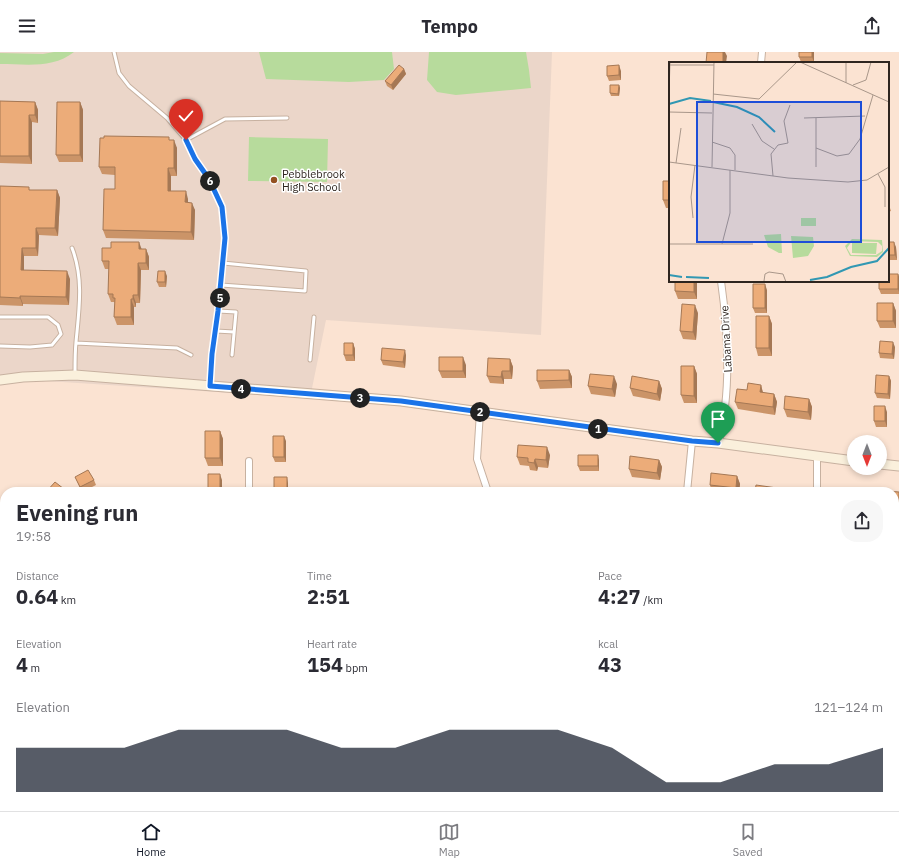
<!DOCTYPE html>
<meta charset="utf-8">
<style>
:root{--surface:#fff;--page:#f7f7f7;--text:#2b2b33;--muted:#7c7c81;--line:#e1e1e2;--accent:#111827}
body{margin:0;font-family:"IBM Plex Sans",sans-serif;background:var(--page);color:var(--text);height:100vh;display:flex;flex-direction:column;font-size:15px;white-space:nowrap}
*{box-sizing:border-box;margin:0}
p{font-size:13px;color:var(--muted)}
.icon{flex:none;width:22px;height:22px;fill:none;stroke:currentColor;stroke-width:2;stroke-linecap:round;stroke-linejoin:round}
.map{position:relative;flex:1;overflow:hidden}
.sheet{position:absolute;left:0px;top:435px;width:899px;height:324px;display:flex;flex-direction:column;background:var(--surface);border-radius:16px 16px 0 0;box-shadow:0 2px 6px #0003}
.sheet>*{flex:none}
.needle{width:26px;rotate:180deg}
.fabs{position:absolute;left:847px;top:383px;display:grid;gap:8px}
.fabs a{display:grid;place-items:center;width:40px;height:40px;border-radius:50%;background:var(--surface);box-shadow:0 2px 6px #0003;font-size:20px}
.pin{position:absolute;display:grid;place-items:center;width:34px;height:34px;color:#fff;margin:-41px -17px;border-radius:50% 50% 50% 0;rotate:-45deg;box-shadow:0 0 4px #0007}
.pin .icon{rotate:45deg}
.km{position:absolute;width:20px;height:20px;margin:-10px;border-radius:50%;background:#222;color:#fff;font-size:11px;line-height:20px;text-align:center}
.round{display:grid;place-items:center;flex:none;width:42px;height:42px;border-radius:16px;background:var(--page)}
.summary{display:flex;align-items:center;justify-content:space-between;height:68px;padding:0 16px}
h1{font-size:22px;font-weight:700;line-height:30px}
.stats{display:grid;grid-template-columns:repeat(3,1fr);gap:6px;height:68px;padding:4px 16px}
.stats div{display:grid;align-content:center}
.stats b{font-size:20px;font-weight:700}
.stats small{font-size:11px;font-weight:400}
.stats p{font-size:11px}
.chart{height:112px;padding:8px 16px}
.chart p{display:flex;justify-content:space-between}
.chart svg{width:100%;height:72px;margin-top:4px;fill:var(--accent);opacity:.7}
header{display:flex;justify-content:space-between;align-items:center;height:52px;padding:0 16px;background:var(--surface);font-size:18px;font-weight:700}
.menu{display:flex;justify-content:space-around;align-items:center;height:56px;border-top:1px solid var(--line);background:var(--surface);font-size:11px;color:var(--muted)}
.menu a{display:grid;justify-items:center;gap:2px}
.menu .current{color:var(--accent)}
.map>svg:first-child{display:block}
.education{fill:#ebd6c9}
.green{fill:#b7db9c}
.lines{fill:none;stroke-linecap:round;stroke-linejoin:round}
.stream{stroke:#3198b3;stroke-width:2.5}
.lane-casing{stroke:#c7b1a0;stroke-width:5}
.street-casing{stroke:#c7b1a0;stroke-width:8}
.secondary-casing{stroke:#c7b1a0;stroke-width:11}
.lane{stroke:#fff;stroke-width:3}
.street{stroke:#fff;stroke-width:6}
.secondary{stroke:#faf0dc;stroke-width:9}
.wall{fill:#cb9468}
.shaded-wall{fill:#a57855}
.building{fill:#ecac79;stroke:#a57855}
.route-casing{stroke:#fff;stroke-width:8}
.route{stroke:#1a73e8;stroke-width:5}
.poi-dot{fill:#945121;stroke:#fff;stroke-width:1.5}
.labels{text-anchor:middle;stroke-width:3;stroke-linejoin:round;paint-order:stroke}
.poi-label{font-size:11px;fill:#2e251f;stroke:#fff;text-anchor:start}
.street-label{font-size:11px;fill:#2e251f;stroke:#fff}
.inset-river{fill:none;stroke:#3198b3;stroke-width:2}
.inset-road{fill:none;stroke:#a9978a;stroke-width:1}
.view{fill:#1d4ed8;fill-opacity:0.15;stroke:#1d4ed8;stroke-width:2}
.inset-edge{fill:none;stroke:#2e251f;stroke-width:2}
</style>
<header><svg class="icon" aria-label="menu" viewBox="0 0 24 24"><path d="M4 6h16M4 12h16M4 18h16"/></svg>Tempo<svg class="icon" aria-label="share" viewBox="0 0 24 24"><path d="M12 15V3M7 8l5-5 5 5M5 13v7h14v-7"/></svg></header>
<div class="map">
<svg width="899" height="759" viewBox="0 0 899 759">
<rect width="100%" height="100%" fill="#fbe3d2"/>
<path class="education" d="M0,0H552L541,283L326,268L310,346L16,327L0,332Z"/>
<path class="green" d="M54,0H74C53,17 25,12 0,12V1L43,2Z
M259,0H392L394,17L384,28L349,30L266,27Z
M429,0H526L529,18L531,36L456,43L437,40L427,28Z
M249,85L328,87L327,130L248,129Z"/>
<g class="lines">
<path class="stream" d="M761,754L790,759"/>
<defs>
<path id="lane" d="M114,0L119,21L129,34L167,66L186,88L195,107L209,127L221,155L225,186L218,259L211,302L210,332
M186,88L225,67L287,66
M72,196C84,227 79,258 76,290C75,300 75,311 75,321
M221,233L305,239L306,219L223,211
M218,259L236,260L232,303
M0,265H48L58,273L61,282L52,293L30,295L0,294
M216,279L234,280
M76,291L177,296L191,303
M310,308L314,265"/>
<path id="street" d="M761,11L762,0
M480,360L477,407L488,440
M718,391C723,379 724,368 725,355C730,312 727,272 721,229
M249,409V440
M687,440L692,389
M817,440V404
M0,578L5,565
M0,686H5
M894,706H899
M814,759L815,754"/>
<path id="secondary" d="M0,328L23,325L75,323L401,349L692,389L718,391L854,409
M880,412L899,414"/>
</defs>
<use href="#lane" class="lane-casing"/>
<use href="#street" class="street-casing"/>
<use href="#secondary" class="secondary-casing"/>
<use href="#lane" class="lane"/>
<use href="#street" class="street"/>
<use href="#secondary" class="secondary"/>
</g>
<path class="wall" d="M814,1V10H801L799,5Z
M404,17L406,22L393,38L387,34L385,29Z
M621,19V28L609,29L607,24Z
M619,33L620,36L619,44H611L610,41Z
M0,49L35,50L38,58V71L32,70V112L0,111Z
M80,50L83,58V110H59L56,103Z
M171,88L177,96V124H171V139L188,147V150L195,158L194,188L106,186L103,178L115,137V123L102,122L99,115Z
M670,129V156H666L663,148Z
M0,134L31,138H57L60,146L58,184L39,183L38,204H24V219L70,227L69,253L23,252V254L0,253Z
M888,150L891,159L888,160Z
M888,190L896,195L897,208H888Z
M142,197H146L149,205V218H141L140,251H136V255H134V273H117L114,265L115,251L114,250H111L108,242L109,217H105L102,209Z
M898,222L899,225V242H881L879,237L886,230Z
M167,224L166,235H159L157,230Z
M675,229H697V247H678L675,239Z
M767,238V261H755L753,256Z
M893,251L896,259V276H880L877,269Z
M698,261L696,288L683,287L680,279Z
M769,264L772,272V304H758L756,296Z
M353,291L355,297V309H346L344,303Z
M895,295L894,307L880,306L879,301Z
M406,303L405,316L383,313L381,308Z
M510,307L513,315L512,327H504V332L490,331L487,324Z
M466,313V326H442L439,319Z
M694,314L697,322V351H684L681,343Z
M569,318L572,325V336L540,337L537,329Z
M889,324L891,329L890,347L877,346L875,341Z
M659,329L662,337L660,349L633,344L630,336Z
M617,332L615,345L591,342L588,334Z
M761,333L763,341L774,342L777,350L775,363L738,357L735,350L747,338Z
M809,347L812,355L811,368L787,365L784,357Z
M887,360V375H876L874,369Z
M220,379L223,387V414H208L205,406Z
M286,389V410H275L273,405Z
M550,403L548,416L538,415L537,419L530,418L529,414L520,413L517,405Z
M599,408V419H580L578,414Z
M659,408L662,415L660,428L632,425L629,417Z
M737,424L740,432L739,440H712L710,433Z
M75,425L94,428L96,433L82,440Z
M894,440H899V460L894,459Z
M894,656H899V676H894Z
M0,695H5V713H0Z
M894,723H899V743H894Z
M620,754L651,759H622Z"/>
<path class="shaded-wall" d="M723,0H725L727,4L726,11H723Z
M812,0H814V10L812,5Z
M619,13L621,19V28L619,23Z
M404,17L406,22L393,38L391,33Z
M619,33L620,36L619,44L618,42Z
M35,50L38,58V71L35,63Z
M80,50L83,58V110L80,103Z
M29,63L32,70V112L29,104Z
M174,88L177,96V124L174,116Z
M168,116L171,124V147L168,139Z
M57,138L60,146L58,184L55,176Z
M186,139L188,147V158L185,150Z
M192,151L195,158L194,188L191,180Z
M36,176L39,183L38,204L36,196Z
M139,190L142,198L139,197Z
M894,190L896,195L897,208L895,203Z
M22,196L24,204V226L21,218Z
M146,197L149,205V218L146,211Z
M138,211L141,218L140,251L138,243Z
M67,219L70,227L69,253L66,245Z
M165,219L167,224L166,235L165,230Z
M898,222L899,225V240L898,237Z
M694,229H697V247L694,240Z
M765,232L767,238V261L765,256Z
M133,243L136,251V255L133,247Z
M20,244L23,252V254L20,246Z
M131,247L134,255V273L131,265Z
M893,251L896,259V276L893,269Z
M695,253L698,261L696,288L693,280Z
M769,264L772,272V304L769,296Z
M893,290L895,295L894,307L892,302Z
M353,291L355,297V309L353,303Z
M405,298L406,303L405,316L403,310Z
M463,305L466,313V326L463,319Z
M510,307L513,315L512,327L510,319Z
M694,314L697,322V351L694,344Z
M569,318L572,325V336L569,328Z
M502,319L504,327V332L501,325Z
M614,324L617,332L615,345L612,337Z
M889,324L891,329L890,347L888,342Z
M659,329L662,337L660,349L657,342Z
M761,333L763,341L760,340Z
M774,342L777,350L775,363L773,355Z
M809,347L812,355L811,368L808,360Z
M885,354L887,360V375L885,369Z
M220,379L223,387V414L220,406Z
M284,384L286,389V410L284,405Z
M547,395L550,403L548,416L546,408Z
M598,403L599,408V419L598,414Z
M535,407L538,415L537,419L534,411Z
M659,408L662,415L660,428L657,421Z
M220,422L222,428V440H220Z
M737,424L740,432L739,440H737L736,436Z
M287,425L288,431V440H287Z
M529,754H530L531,759H529Z
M648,754H652L651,759H647Z"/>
<path class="building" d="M707,0H723V11H706Z
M799,0H812V5H799Z
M850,10L876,11H850Z
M399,13L404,17L391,33L385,29Z
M619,13V23L607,24V14Z
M610,33H619L618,42L610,41Z
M0,49L35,50V63H29V104H0Z
M57,50H80V103H56Z
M104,84L169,85V88H174V116H168V139H186L185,150L192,151L191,180L103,178L104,137H115V115H99L100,86H104Z
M663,129H670V148H663Z
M0,134L29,135V138H57L55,176H36V196H22L21,218L67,219L66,245L20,244V246L0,245Z
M111,190H139V197H146V211H138V243H133V247H131V265H114L115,246H113V242H108L109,209H102V196H111Z
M888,190H894L895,203H888Z
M158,219H165V230H157Z
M888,222H898V237H879V230H886V229H888Z
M675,229H694V240L675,239Z
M753,232H765V256H753Z
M877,251H893V269H877Z
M682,252L695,253L693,280L680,279Z
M756,264H769V296H756Z
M880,289L893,290L892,302L879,301Z
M344,291H353V303H344Z
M382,296L405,298L403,310L381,308Z
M439,305H463V319H439Z
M488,306L510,307V319H502L501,325L487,324Z
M681,314H694V344L681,343Z
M537,318H569V328L537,329Z
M590,322L614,324L612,337L588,334Z
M876,323L889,324L888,342L875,341Z
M632,324L659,329L657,342L630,336Z
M748,331L761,333L760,340L774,342L773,355L735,350L737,337L747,338Z
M785,344L809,347L808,360L784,357Z
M874,354H885V369H874Z
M205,379H220V406H205Z
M273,384H284V405H273Z
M518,393L547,395L546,408L535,407L534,411L528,410V406L517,405Z
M578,403H598V414H578Z
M630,404L659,408L657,421L629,417Z
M88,418L94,428L80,435L75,425Z
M711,421L737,424L736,436L710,433Z
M208,422H220V440H208Z
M274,425H287V440H274Z
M55,430L64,437L61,440H46Z
M756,433L784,437L783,440H755Z
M875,438L899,440V452H894V440H875Z
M894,656H899V668H894Z
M0,695H5V706H0Z
M894,723H899V736H894Z
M342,754H360L364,759H346Z
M508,754H529V759H508Z
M620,754H648L647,758L620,755Z
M760,755L774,756V759H760Z"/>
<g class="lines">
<defs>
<path id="route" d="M186,88L195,107L209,127L222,155L225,186L218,259L212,302L210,334L401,349L692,389L718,391"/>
</defs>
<use href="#route" class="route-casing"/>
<use href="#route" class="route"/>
</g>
<circle class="poi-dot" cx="274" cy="128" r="4"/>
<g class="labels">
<g class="poi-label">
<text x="282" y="126">Pebblebrook<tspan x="282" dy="13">High School</tspan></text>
</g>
<g class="street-label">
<text transform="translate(726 287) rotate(-93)" y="4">Labama Drive</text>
</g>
</g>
<g transform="translate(669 10)">
<rect width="220" height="220" fill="#fbe3d2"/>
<path d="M132,156H147V164H132ZM112,172L113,191H110L99,185L95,173ZM122,174L144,175L145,184L139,194L124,196ZM183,177L213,178L214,190L208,195L181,194L176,184ZM183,179L209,180L213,184V189L207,193H182L178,186ZM183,181H208L207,192L183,191Z" fill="#b7db9c" fill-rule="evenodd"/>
<path class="inset-river" d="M44,40L68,45L90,55L106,70M0,42L21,36L42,39M0,213L13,215M17,215L40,216M141,218L158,215L182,205L208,199L220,186"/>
<path class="inset-road" d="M131,0L220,40M177,0V21M1,3H45M184,23L197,18L202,0M0,30L1,0M44,32L90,37L128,0M0,50L43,51M135,56L196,54M147,56V105M83,62L93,79L105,87M43,80L61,86L66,93V108M147,86L168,94L180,92L191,77L204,33M0,100L119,116L179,120L198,118L220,105M7,101L12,66M43,105L45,0M209,112L216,125V145M104,114L102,92L109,83L119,81L115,59L121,43M24,156L22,135L26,103M0,182H84M53,182L61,151V108M95,219L96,212L100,210L114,212L117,220"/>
<path class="view" d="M28,40H192V180H28Z"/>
<rect width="220" height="220" class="inset-edge"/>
</g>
</svg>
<div class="fabs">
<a><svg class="needle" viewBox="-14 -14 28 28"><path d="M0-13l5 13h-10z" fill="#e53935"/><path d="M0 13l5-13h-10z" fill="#7c7c81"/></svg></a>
</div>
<div class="pin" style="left:718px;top:391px;background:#1e9e55"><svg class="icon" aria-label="arrive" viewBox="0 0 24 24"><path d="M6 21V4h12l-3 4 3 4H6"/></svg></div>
<div class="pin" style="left:186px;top:88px;background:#d93025"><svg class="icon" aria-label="check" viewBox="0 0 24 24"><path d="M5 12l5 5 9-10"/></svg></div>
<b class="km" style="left:598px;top:377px">1</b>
<b class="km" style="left:480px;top:360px">2</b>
<b class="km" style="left:360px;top:346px">3</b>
<b class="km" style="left:241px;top:337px">4</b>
<b class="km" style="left:220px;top:246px">5</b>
<b class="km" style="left:210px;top:129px">6</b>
<section class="sheet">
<div class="summary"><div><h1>Evening run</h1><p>19:58</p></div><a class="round"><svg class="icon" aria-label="share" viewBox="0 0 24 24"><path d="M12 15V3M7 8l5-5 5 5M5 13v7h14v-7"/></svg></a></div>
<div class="stats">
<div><p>Distance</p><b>0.64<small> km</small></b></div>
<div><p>Time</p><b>2:51</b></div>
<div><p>Pace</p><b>4:27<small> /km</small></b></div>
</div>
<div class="stats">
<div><p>Elevation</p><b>4<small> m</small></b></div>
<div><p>Heart rate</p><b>154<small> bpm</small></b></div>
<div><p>kcal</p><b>43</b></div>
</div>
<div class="chart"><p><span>Elevation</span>121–124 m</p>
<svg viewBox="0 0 160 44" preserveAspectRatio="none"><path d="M0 44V17L10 17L20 17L30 6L40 6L50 6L60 17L70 17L80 6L90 6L100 6L110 17L120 38L130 38L140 27L150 27L160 17V44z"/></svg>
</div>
</section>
</div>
<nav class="menu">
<a class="current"><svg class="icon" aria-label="home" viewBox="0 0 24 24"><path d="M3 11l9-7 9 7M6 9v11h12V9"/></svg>Home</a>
<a><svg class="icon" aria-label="map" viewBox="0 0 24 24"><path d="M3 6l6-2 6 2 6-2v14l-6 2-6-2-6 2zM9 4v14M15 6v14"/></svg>Map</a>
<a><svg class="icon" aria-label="saved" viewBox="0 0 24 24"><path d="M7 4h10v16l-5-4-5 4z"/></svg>Saved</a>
</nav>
